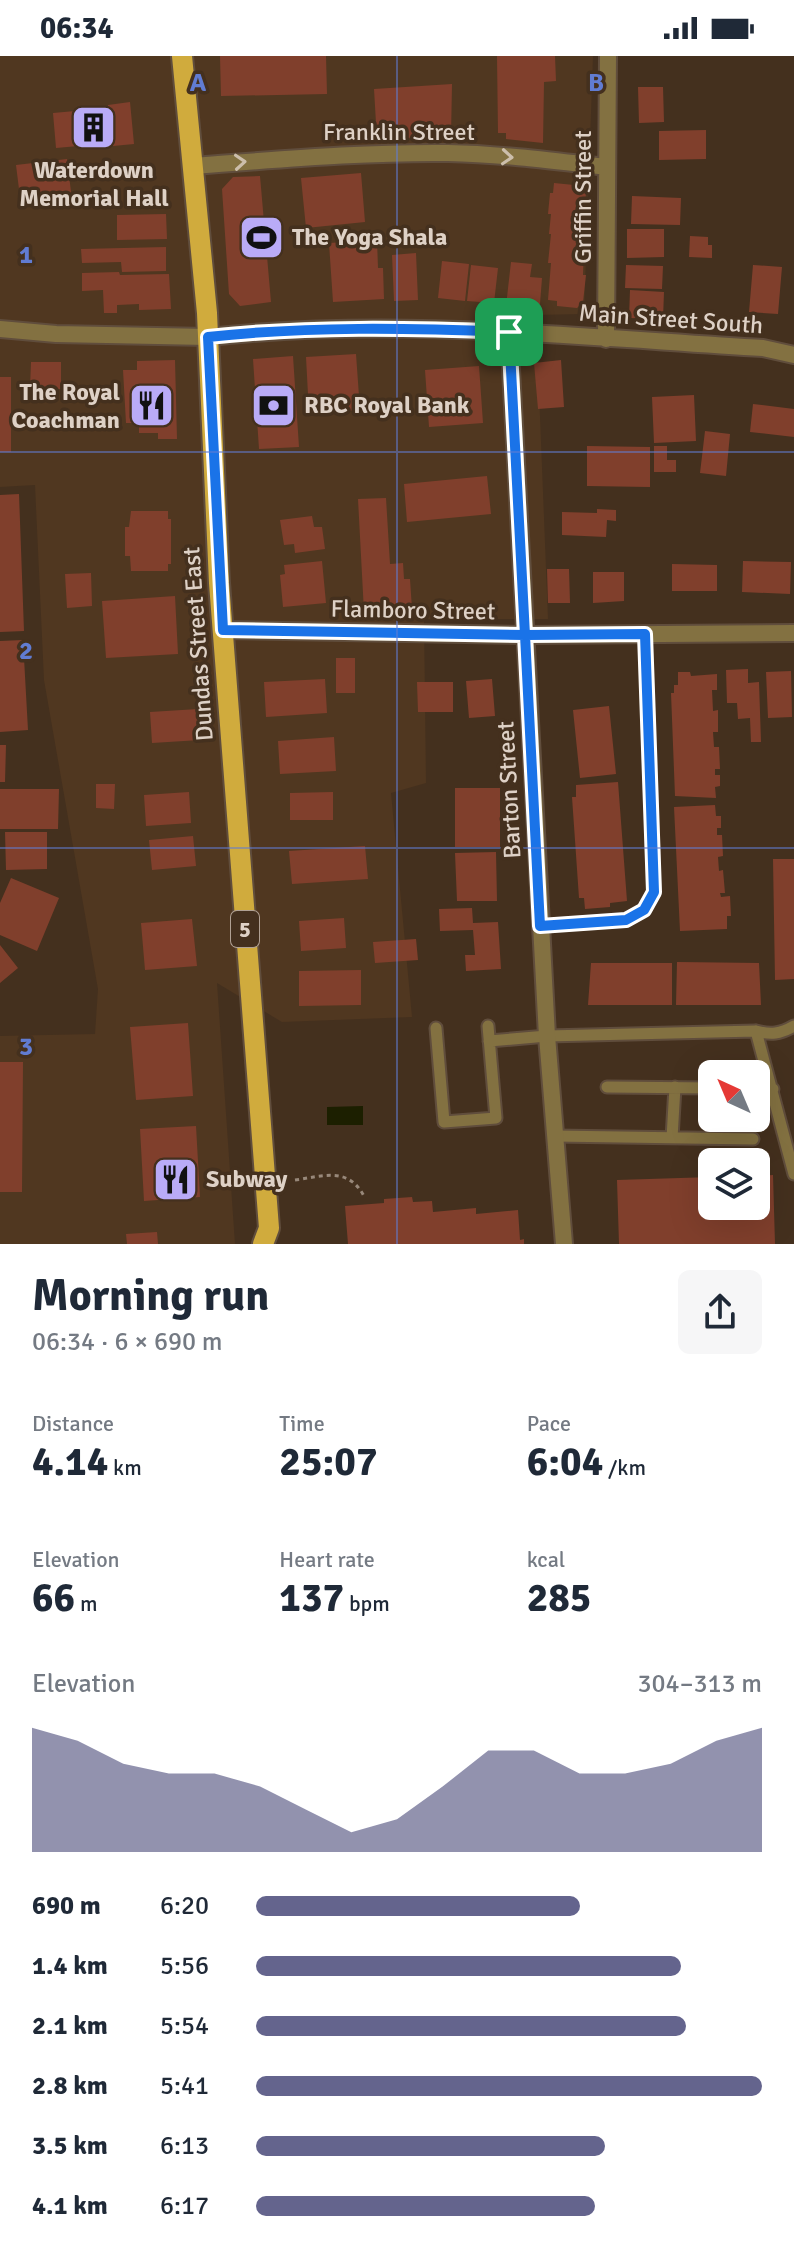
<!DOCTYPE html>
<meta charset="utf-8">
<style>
:root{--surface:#fff;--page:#f6f6f7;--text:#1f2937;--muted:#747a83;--accent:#64648d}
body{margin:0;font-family:Signika,sans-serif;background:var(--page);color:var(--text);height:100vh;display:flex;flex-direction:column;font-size:30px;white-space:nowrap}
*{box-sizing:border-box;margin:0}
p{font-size:26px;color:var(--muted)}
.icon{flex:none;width:44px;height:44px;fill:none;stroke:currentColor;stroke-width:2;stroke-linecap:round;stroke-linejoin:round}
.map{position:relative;height:1188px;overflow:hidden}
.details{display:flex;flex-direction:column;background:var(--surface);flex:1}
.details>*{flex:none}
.needle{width:52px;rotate:316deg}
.tools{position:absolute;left:698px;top:1004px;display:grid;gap:16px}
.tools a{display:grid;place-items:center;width:72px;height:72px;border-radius:12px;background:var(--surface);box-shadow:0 8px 32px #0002;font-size:40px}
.pin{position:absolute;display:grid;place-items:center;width:68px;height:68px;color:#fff;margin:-34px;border-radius:16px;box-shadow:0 4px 12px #0006}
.round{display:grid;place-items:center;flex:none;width:84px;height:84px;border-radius:12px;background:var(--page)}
.headline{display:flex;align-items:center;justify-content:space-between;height:136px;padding:0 32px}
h1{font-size:44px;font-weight:700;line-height:60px}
.stats{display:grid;grid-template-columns:repeat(3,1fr);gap:12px;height:136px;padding:8px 32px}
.stats div{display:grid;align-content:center}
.stats b{font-size:40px;font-weight:700}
.stats small{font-size:22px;font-weight:400}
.stats p{font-size:22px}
.chart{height:224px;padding:16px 32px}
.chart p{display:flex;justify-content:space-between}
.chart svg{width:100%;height:144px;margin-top:8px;fill:var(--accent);opacity:.7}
ul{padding:0 32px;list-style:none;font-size:26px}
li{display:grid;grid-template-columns:128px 96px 1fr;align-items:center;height:60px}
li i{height:20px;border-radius:10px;background:var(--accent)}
.status{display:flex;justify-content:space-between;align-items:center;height:56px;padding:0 40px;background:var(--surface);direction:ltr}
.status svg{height:22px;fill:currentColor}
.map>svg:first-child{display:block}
.built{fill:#503720}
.water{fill:#1c1f00}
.building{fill:#803f2c}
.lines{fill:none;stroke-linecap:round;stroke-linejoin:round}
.service-casing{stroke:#604d3c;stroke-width:15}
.minor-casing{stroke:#604d3c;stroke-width:20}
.tertiary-casing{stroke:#604d3c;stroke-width:20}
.primary-casing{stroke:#604d3c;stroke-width:24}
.path{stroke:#98887a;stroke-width:3;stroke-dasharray:4 4;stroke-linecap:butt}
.service{stroke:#837141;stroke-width:11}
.minor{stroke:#837141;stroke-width:16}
.tertiary{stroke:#837141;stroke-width:16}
.primary{stroke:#d0ab3d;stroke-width:20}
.oneway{stroke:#ccbeab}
.route-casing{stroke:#fff;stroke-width:16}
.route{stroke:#1a73e8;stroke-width:10}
.grid{fill:none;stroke:#617cd2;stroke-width:2;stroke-opacity:0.55}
.labels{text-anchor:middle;stroke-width:7;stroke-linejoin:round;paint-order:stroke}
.shield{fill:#44301e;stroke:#b0a194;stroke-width:2}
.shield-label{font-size:22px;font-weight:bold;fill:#ded1c6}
.street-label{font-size:24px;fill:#ded1c6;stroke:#44301e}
.poi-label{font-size:24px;font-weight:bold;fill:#ded1c6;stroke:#44301e;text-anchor:start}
.grid-label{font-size:26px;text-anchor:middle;font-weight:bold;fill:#617cd2;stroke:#44301e;stroke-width:7;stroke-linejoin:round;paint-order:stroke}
</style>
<div class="status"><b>06:34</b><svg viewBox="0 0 49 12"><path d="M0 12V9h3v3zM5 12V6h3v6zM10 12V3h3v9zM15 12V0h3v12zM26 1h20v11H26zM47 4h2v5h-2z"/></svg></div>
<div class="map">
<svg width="794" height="1188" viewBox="0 0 794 1188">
<rect width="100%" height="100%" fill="#44301e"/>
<path class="built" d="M0,0H593L584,258L536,259L548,563H424L426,727L391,737L412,961L282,966L217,927L235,1188H0V980L95,978L98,933L44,624L35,429L0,431Z"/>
<path class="water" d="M363,1050V1069H327V1051Z"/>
<path class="building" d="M220,0H326L327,38L221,40Z
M497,0H555L556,25L544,26L543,87L506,83V77H498Z
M452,28L451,80L377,84L374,33Z
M638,31H663L664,66L639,67Z
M130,46L134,88L113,90L112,87L56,92L53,57L108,52V49Z
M706,74V103L659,104V75Z
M67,103L72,144L21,149L16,109Z
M361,117L365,166L306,172L301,122Z
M260,120L271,246L240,250L229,238L222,133L233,121Z
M554,127L584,130L586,133L583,219H586L583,246L577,252L557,250V245L548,244L551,207H548L551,178H549L551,158H548L550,137H553Z
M632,140L681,142L680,169L631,168Z
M166,158L167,183L117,184V159Z
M627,173H664V201L627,202Z
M690,180L708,181V189H712V202L689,201Z
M377,184L378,212H383L384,243L333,246L329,187Z
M166,191V215L122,216L121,206L82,207L81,193Z
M416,197L418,244L394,245L392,199Z
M442,205L469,208L465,245L438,242Z
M511,206L532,208L530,221L542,222L540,248L530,247L529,252L506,250Z
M471,209L498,212L494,247L467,245Z
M626,209L663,210L662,233L625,232Z
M753,209L782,211L778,258L749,256Z
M119,216L120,219L169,218L171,253L139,254V248L117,249V257H104L103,234L82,235V217Z
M630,234L664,236L663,263L629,262Z
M356,298L360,354L309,357L306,301Z
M293,300L299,391L259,393L253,303Z
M175,304L177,383H158V377H139V367H126L123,314H137V305Z
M561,304L564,351L538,353L534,307Z
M31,306H61V333H30Z
M479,310L483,367L429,371L425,314Z
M0,321H11V396H0Z
M694,339L696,385L654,387L652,341Z
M753,348L794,353V381L750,376Z
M705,375L730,378L726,420L700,417Z
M587,390L650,391V431L587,430Z
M654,390H667V404H676V416H654Z
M487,420L491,458L407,466L404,428Z
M19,438L24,575L0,576V439Z
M386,442L390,508L403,507L404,523H410L412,553L364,556L358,443Z
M597,453L616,454V465L607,464L606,481L562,479V456L597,457Z
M131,455H168V463H171V508H168V515H131L130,500H125V471H129Z
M312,460L314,471H322L325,493L295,497L294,488L284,489L280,464Z
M322,505L326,547L283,551L280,519L285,518L284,509Z
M743,505L791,506L790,538L742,536Z
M672,508L717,509V535H672Z
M547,513H569L570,547H548Z
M593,516H624V545L593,547Z
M91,517L92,550L67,552L65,518Z
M175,540L178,598L106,602L102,545Z
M23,584L28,674L0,676V585Z
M336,602H355V637H336Z
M748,613V627L759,626L761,686H751L750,662L738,663L737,647H727L726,614Z
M791,615L792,661L768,662L766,616Z
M678,616H690L691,620L717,618V634H712L713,655L718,654V676H713L714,691H719L720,713H715V719H720V730L715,731L716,742L675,740L671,637H674V629H678Z
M325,623L327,657L266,661L264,626Z
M492,623L495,660L469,662L466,625Z
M417,626H453V656H418Z
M609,650L616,718L580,722L573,654Z
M198,653L200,684L152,687L150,656Z
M334,681L336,715L280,718L278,685Z
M0,689H6L5,726H0Z
M618,726L627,845L610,847V851L585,853L584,842H579L572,741H576V729Z
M96,728H115L114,753L96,752Z
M455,732H500V791H455Z
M0,733H59L58,773H0Z
M189,736L191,767L146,770L144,739Z
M333,736V764H290V737Z
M715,749L716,760H721V772H717V779H722L723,800L718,801L719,815L723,814L725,837H720L721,841L730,840L731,860H727V873L680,875L674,751Z
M5,776H47V813L6,814Z
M193,780L196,810L152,814L149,784Z
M365,790L368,823L292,828L289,795Z
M496,796L497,845H457L455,797Z
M773,803H794V923L775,924Z
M11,822L59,842L37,895L0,879V847Z
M472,852L473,867L498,866L501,913L466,915L465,899H475L473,874L440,875L439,853Z
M344,862L346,892L301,895L299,865Z
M192,863L197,910L145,914L141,867Z
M416,883L418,904L375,907L373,886Z
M0,889L18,912L0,927Z
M677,906L759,907L761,949H676Z
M591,907H672V949H588Z
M361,914V949L299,950V915Z
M188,967L193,1040L136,1044L130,971Z
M0,1006H23L22,1136H0Z
M196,1070L200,1141L144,1145L140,1073Z
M773,1119L775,1188H619L617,1124L712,1121V1150H756V1120Z
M412,1141L413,1146L432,1145L433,1156L476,1152V1158L518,1154L520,1184L524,1183V1188H348L345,1150L384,1147V1143Z
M157,1176L158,1188H127L126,1178Z"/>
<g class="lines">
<defs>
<path id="service" d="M540,870L626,864L644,854L654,836L645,578
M436,972L444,1066L496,1062L488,970
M756,975L794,1118
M489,985L547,980L756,975C771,979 780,978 794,970
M607,1031L712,1032
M756,1033H773
M555,1080L753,1083
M672,1082L675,1031"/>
<path id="minor" d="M191,110C276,104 363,96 448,97C501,98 555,105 607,111
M509,276L547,980L564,1188
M208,281C393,261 579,281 763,292L794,299
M606,283L608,0
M223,574L525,579L794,577"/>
<path id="tertiary" d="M0,273L56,278L208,281"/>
<path id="primary" d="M182,0L207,257L219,527L269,1172L263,1188"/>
</defs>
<use href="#service" class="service-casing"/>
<use href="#minor" class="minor-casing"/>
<use href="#tertiary" class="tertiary-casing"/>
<use href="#primary" class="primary-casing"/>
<path class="path" d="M295,1124C324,1120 349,1110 365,1142"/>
<use href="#service" class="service"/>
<use href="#minor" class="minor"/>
<use href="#tertiary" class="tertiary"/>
<use href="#primary" class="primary"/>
</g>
<defs><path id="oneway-chevron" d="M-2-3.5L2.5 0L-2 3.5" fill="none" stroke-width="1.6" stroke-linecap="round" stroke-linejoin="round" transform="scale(2)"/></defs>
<g class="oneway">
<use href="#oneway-chevron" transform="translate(507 101) rotate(4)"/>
<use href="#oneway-chevron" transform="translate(240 106) rotate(-4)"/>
</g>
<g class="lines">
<defs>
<path id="route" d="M509,276C409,272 309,270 208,281L223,574L525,579L540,870L626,864L644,854L654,836L645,578L525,579L509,276"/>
</defs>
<use href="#route" class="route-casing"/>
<use href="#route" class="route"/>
</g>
<path class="grid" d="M397,0V1188M0,396H794M0,792H794"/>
<defs>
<symbol id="building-square" viewBox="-11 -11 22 22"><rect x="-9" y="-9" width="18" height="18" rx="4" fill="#b9abf7" stroke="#44301e"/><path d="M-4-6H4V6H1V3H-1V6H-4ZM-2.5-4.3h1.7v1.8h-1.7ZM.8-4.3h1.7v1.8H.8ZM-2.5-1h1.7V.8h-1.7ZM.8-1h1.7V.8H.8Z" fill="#111"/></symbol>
<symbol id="stadium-square" viewBox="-11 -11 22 22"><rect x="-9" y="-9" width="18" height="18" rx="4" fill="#b9abf7" stroke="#44301e"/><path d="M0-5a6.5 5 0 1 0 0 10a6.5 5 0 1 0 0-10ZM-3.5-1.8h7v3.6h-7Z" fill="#111"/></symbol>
<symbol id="bank-square" viewBox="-11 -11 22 22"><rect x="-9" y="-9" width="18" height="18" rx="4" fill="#b9abf7" stroke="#44301e"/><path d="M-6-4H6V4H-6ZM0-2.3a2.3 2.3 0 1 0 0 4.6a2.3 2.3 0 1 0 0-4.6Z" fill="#111"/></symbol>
<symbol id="restaurant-square" viewBox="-11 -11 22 22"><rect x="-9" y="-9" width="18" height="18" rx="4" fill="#b9abf7" stroke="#44301e"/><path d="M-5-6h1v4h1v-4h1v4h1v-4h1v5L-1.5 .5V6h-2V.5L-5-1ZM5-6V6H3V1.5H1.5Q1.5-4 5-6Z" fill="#111"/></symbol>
</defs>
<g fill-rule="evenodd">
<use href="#building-square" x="68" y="46" width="51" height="51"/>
<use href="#stadium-square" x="236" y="156" width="51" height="51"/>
<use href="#bank-square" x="248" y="324" width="51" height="51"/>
<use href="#restaurant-square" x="126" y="324" width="51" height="51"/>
<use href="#restaurant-square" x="150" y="1098" width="51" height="51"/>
</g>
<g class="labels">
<rect class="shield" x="231" y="855" width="28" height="36" rx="6"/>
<g class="shield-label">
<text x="245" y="881">5</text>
</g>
<g class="street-label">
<text x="399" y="84">Franklin Street</text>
<text transform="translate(583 141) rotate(-90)" y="8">Griffin Street</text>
<text transform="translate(671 263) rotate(4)" y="8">Main Street South</text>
<text transform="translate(413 554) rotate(1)" y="8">Flamboro Street</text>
<text transform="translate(198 588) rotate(-94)" y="8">Dundas Street East</text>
<text transform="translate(509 734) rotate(-93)" y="8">Barton Street</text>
</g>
<g class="poi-label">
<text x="94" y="122" text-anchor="middle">Waterdown<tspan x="94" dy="28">Memorial Hall</tspan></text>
<text x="292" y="189">The Yoga Shala</text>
<text x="120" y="344" text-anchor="end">The Royal<tspan x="120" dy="28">Coachman</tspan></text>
<text x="304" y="357">RBC Royal Bank</text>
<text x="206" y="1131">Subway</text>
</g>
</g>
<g class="grid-label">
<text x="198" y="35">A</text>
<text x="596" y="35">B</text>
<text x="26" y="207">1</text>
<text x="26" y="603">2</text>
<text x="26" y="999">3</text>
</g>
</svg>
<div class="tools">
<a><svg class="needle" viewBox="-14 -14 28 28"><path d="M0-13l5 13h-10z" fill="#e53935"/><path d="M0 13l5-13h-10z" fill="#747a83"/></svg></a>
<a><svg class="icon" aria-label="layers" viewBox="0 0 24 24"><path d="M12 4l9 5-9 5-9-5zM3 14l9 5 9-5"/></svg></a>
</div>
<div class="pin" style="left:509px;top:276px;background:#1e9e55"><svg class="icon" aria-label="arrive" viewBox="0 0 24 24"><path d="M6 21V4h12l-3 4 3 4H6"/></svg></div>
</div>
<section class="details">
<div class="headline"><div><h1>Morning run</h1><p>06:34 · 6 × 690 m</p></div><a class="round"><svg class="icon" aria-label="share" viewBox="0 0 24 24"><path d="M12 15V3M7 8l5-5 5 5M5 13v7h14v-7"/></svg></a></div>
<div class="stats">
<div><p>Distance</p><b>4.14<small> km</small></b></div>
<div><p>Time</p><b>25:07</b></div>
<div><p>Pace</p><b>6:04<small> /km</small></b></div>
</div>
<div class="stats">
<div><p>Elevation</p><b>66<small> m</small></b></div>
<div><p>Heart rate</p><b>137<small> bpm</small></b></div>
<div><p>kcal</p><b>285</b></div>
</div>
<div class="chart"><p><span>Elevation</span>304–313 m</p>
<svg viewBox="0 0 160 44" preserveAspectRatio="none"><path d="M0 44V6L10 10L20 17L30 20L40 20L50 24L60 31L70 38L80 34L90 24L100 13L110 13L120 20L130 20L140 17L150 10L160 6V44z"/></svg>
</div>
<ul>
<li><b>690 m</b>6:20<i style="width:64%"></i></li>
<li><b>1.4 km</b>5:56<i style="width:84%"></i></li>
<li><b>2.1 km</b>5:54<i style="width:85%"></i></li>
<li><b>2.8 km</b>5:41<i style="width:100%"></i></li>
<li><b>3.5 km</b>6:13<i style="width:69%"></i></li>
<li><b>4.1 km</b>6:17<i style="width:67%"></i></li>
</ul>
</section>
